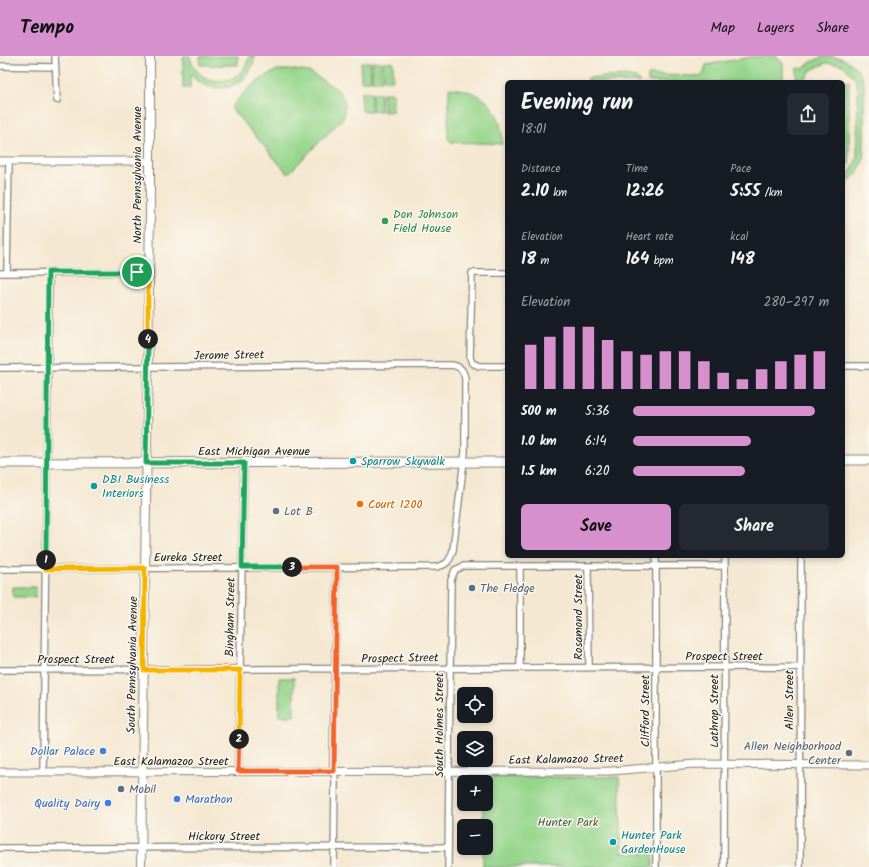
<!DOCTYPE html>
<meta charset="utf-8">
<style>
:root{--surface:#171b24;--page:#242831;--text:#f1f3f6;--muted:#9ea1a6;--accent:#d690ce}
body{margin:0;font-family:Kalam,sans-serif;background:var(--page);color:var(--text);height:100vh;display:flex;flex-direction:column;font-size:15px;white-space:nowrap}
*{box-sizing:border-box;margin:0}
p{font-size:13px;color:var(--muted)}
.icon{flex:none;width:22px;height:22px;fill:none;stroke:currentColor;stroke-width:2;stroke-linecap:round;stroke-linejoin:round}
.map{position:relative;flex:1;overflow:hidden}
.panel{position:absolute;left:505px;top:24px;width:340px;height:478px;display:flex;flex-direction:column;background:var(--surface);border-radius:6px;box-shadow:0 2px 6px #0003}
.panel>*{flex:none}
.fabs{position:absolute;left:457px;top:631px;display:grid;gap:8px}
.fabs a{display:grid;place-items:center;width:36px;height:36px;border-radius:6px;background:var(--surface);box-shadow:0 2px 6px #0003;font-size:20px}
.pin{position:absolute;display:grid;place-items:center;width:34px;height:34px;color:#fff;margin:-17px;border:2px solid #fff;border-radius:50%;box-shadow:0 1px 4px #0007}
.km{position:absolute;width:20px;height:20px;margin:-10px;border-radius:50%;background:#222;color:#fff;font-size:11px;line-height:20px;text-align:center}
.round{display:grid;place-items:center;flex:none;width:42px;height:42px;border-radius:6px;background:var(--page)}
.headline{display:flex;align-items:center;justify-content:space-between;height:68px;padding:0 16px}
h1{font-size:22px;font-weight:800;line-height:30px}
.metrics{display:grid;grid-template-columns:repeat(3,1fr);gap:6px;height:68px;padding:4px 16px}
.metrics div{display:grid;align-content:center}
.metrics b{font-size:17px;font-weight:800}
.metrics small{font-size:11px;font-weight:400}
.metrics p{font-size:11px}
.chart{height:112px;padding:8px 16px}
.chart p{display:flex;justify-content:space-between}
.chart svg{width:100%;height:72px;margin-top:4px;stroke:var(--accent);stroke-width:6}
.cta{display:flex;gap:8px;margin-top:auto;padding:8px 16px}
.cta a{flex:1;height:46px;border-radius:6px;background:var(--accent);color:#111;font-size:16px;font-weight:800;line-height:46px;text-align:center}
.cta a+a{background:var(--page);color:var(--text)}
ul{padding:0 16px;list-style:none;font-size:13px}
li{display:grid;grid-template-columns:64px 48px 1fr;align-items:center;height:30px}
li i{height:10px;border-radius:5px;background:var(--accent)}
header{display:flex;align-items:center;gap:24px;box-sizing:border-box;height:56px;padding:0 20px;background:var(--accent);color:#111}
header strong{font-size:19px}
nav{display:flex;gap:22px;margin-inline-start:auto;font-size:14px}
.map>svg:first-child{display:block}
.green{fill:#95d58c;stroke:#587854}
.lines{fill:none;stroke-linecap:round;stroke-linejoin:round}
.minor-casing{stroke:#888277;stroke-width:8}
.tertiary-casing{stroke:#888277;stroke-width:9}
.secondary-casing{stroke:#888277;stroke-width:10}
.primary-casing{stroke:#888277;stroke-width:11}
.minor{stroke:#fff;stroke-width:5.5}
.tertiary{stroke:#fff;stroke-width:7}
.secondary{stroke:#fff;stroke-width:8}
.primary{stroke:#fff;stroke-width:9}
.split-1-casing{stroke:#fff;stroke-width:8}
.split-2-casing{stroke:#fff;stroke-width:8}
.split-3-casing{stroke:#fff;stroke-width:8}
.split-4-casing{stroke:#fff;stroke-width:8}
.split-5-casing{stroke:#fff;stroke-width:8}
.split-1{stroke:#22a559;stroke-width:5}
.split-2{stroke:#f5b400;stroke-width:5}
.split-3{stroke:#f0652b;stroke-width:5}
.split-4{stroke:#22a559;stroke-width:5}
.split-5{stroke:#f5b400;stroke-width:5}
.leisure-dot{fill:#2e9e5b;stroke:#fbf7ec;stroke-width:1.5}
.culture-dot{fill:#0f9aa8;stroke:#fbf7ec;stroke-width:1.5}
.food-dot{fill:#e8710a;stroke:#fbf7ec;stroke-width:1.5}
.service-dot{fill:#5c6f8a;stroke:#fbf7ec;stroke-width:1.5}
.shop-dot{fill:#3f7fe0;stroke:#fbf7ec;stroke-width:1.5}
.labels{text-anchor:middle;stroke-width:3;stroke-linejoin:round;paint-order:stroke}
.street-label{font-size:12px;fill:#1c1c1c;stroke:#fbf7ec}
.leisure-label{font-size:12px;fill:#27864d;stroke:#fbf7ec;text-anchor:start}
.culture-label{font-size:12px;fill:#0d838f;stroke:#fbf7ec;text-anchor:start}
.food-label{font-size:12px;fill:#c56008;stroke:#fbf7ec;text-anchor:start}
.service-label{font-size:12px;fill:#4e5e75;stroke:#fbf7ec;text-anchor:start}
.shop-label{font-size:12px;fill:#366cbe;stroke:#fbf7ec;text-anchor:end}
.park-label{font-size:12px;fill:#465d43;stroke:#fbf7ec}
</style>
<header>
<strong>Tempo</strong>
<nav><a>Map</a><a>Layers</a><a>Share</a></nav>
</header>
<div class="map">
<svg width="869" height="811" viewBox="0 0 869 811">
<rect width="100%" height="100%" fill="#fbf7ec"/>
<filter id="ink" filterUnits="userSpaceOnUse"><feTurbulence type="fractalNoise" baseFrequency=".025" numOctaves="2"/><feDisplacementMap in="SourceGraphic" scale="8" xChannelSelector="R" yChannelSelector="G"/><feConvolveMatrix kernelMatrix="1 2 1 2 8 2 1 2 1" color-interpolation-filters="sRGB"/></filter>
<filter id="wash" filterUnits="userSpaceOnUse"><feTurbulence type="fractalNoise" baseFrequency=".012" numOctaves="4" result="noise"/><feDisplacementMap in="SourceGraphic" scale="16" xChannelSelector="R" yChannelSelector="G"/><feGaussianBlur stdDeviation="0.9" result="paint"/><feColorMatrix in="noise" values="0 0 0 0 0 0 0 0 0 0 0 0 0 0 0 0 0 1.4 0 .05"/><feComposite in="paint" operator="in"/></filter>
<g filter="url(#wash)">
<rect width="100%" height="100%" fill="#f5e8d2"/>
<path class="green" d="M183,0H190C196,33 243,33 249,0H255C250,33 211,43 190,18V32H183Z
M200,0H238V9H200Z
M776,0L783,7V26H648V19L703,20L706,9L751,1Z
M825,0C845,0 860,10 864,29V103L857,118L843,129V122L852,114L857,102L858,34L855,22L843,9L826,7L811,14L804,26H796L797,12L803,13L811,6Z
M361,6H370L371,25H361Z
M372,6H381L382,25H372Z
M383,6H393V24H384Z
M277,14H295L309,16L337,33L345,45L344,61L288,118L231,52C245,33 257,25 277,14Z
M625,20L636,22L640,26H588V22Z
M812,25H849V108H843V26Z
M449,32C483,34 503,52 502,88L451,86L448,82Z
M361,36H371V55H362Z
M372,37H381V55H372Z
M383,37H393V55L384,56Z
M13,531H36V541H13Z
M279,622H294V660H279Z
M482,721H619L622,797H653V811H483V792H486V770H483V748H486V726H482Z"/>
</g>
<g filter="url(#ink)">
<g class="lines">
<defs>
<path id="minor" d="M55,0L57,44
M0,10L55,11
M0,217L148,216
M7,217L9,105
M507,217H472L470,301L472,307L479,310H507
M843,310H869
M0,312L452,309C461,311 463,314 465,322V396L453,494C450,505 447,509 436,511L0,513
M656,500V811
M520,510V612
M588,510L589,611
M0,614L800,611
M238,715L244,407
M43,716L49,217
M0,792L448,791
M334,811L335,723L333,708L337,511
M448,811L451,524L455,514L464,510H725
M724,811L725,500
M800,811L801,500"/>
<path id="tertiary" d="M0,105H149
M0,716L611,715L695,708L869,709"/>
<path id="secondary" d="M141,811L150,155V0"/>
<path id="primary" d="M843,404H869
M0,407L507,406"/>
</defs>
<use href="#minor" class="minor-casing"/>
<use href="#tertiary" class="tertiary-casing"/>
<use href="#secondary" class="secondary-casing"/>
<use href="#primary" class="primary-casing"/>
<use href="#minor" class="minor"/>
<use href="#tertiary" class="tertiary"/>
<use href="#secondary" class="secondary"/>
<use href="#primary" class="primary"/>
</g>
</g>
<g class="lines" filter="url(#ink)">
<defs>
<path id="split-1" d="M46,504L48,216H137"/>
<path id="split-2" d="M46,504L45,513L145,512L144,614H240L239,683"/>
<path id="split-3" d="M239,683L238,715H334L337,511H292"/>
<path id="split-4" d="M148,283L146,407H244L242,511H292"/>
<path id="split-5" d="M137,216H148V283"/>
</defs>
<use href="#split-1" class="split-1-casing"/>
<use href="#split-2" class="split-2-casing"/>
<use href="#split-3" class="split-3-casing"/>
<use href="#split-4" class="split-4-casing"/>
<use href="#split-5" class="split-5-casing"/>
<use href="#split-1" class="split-1"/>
<use href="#split-2" class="split-2"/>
<use href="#split-3" class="split-3"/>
<use href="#split-4" class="split-4"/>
<use href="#split-5" class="split-5"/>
</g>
<circle class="leisure-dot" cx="385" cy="165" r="4"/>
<g class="culture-dot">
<circle cx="353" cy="405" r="4"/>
<circle cx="94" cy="430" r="4"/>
<circle cx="613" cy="786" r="4"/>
</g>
<circle class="food-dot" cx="360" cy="448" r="4"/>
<g class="service-dot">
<circle cx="276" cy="455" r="4"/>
<circle cx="472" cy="532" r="4"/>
<circle cx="849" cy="697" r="4"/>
<circle cx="121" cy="733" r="4"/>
</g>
<g class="shop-dot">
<circle cx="103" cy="695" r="4"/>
<circle cx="177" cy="743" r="4"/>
<circle cx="108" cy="747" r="4"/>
</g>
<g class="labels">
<g class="street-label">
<text transform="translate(137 119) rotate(-90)" y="4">North Pennsylvania Avenue</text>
<text transform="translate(229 299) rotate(-1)" y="4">Jerome Street</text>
<text x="254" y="399">East Michigan Avenue</text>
<text x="188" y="505">Eureka Street</text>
<text transform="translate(230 561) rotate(-89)" y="4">Bingham Street</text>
<text transform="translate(578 561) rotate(-90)" y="4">Rosamond Street</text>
<text x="724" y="604">Prospect Street</text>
<text transform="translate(400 602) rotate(-1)" y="4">Prospect Street</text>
<text x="76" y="607">Prospect Street</text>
<text transform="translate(132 609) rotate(-89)" y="4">South Pennsylvania Avenue</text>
<text transform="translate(789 644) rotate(-90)" y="4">Allen Street</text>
<text transform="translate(645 655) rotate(-90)" y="4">Clifford Street</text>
<text transform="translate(714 655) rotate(-90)" y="4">Lathrop Street</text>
<text transform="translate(439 669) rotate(-90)" y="4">South Holmes Street</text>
<text transform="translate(566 703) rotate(-1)" y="4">East Kalamazoo Street</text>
<text x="171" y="709">East Kalamazoo Street</text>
<text x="224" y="784">Hickory Street</text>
</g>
<g class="leisure-label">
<text x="393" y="162">Don Johnson<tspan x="393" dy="14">Field House</tspan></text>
</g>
<g class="culture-label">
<text x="361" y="409">Sparrow Skywalk</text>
<text x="102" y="427">DBI Business<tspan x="102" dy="14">Interiors</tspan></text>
<text x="621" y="783">Hunter Park<tspan x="621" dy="14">GardenHouse</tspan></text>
</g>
<g class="food-label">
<text x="368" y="452">Court 1200</text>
</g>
<g class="service-label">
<text x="284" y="459">Lot B</text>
<text x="480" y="536">The Fledge</text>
<text x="841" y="694" text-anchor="end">Allen Neighborhood<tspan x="841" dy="14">Center</tspan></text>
<text x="129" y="737">Mobil</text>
</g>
<g class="shop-label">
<text x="95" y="699">Dollar Palace</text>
<text x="185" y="747" text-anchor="start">Marathon</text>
<text x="100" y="751">Quality Dairy</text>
</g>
<g class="park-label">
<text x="568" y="770">Hunter Park</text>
</g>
</g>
</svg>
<div class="fabs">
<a><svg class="icon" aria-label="locate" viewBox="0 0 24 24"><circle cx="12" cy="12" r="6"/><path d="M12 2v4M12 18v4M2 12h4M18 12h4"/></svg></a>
<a><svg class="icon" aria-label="layers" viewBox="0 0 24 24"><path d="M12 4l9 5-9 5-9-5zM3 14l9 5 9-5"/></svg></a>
<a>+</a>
<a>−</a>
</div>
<div class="pin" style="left:137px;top:216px;background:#1e9e55"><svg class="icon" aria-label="arrive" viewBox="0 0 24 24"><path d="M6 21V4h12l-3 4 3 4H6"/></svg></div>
<b class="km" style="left:46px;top:504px">1</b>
<b class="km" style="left:239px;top:683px">2</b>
<b class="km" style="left:292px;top:511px">3</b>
<b class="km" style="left:148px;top:283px">4</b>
<section class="panel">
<div class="headline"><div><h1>Evening run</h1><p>18:01</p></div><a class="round"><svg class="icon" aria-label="share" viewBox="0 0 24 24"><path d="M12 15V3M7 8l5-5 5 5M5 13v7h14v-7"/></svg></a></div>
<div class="metrics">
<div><p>Distance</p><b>2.10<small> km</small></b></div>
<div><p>Time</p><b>12:26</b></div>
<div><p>Pace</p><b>5:55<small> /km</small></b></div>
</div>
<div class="metrics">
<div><p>Elevation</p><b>18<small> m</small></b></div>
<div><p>Heart rate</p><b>164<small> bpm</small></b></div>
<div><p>kcal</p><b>148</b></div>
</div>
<div class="chart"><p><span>Elevation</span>280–297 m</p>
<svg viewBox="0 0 160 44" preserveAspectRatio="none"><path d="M5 44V17M15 44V12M25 44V6M35 44V6M45 44V14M55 44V21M65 44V23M75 44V21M85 44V21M95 44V27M105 44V34M115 44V38M125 44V32M135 44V27M145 44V23M155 44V21"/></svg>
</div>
<ul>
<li><b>500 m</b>5:36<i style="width:93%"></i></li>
<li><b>1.0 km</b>6:14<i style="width:60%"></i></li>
<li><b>1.5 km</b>6:20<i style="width:57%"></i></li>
</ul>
<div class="cta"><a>Save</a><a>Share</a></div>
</section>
</div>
